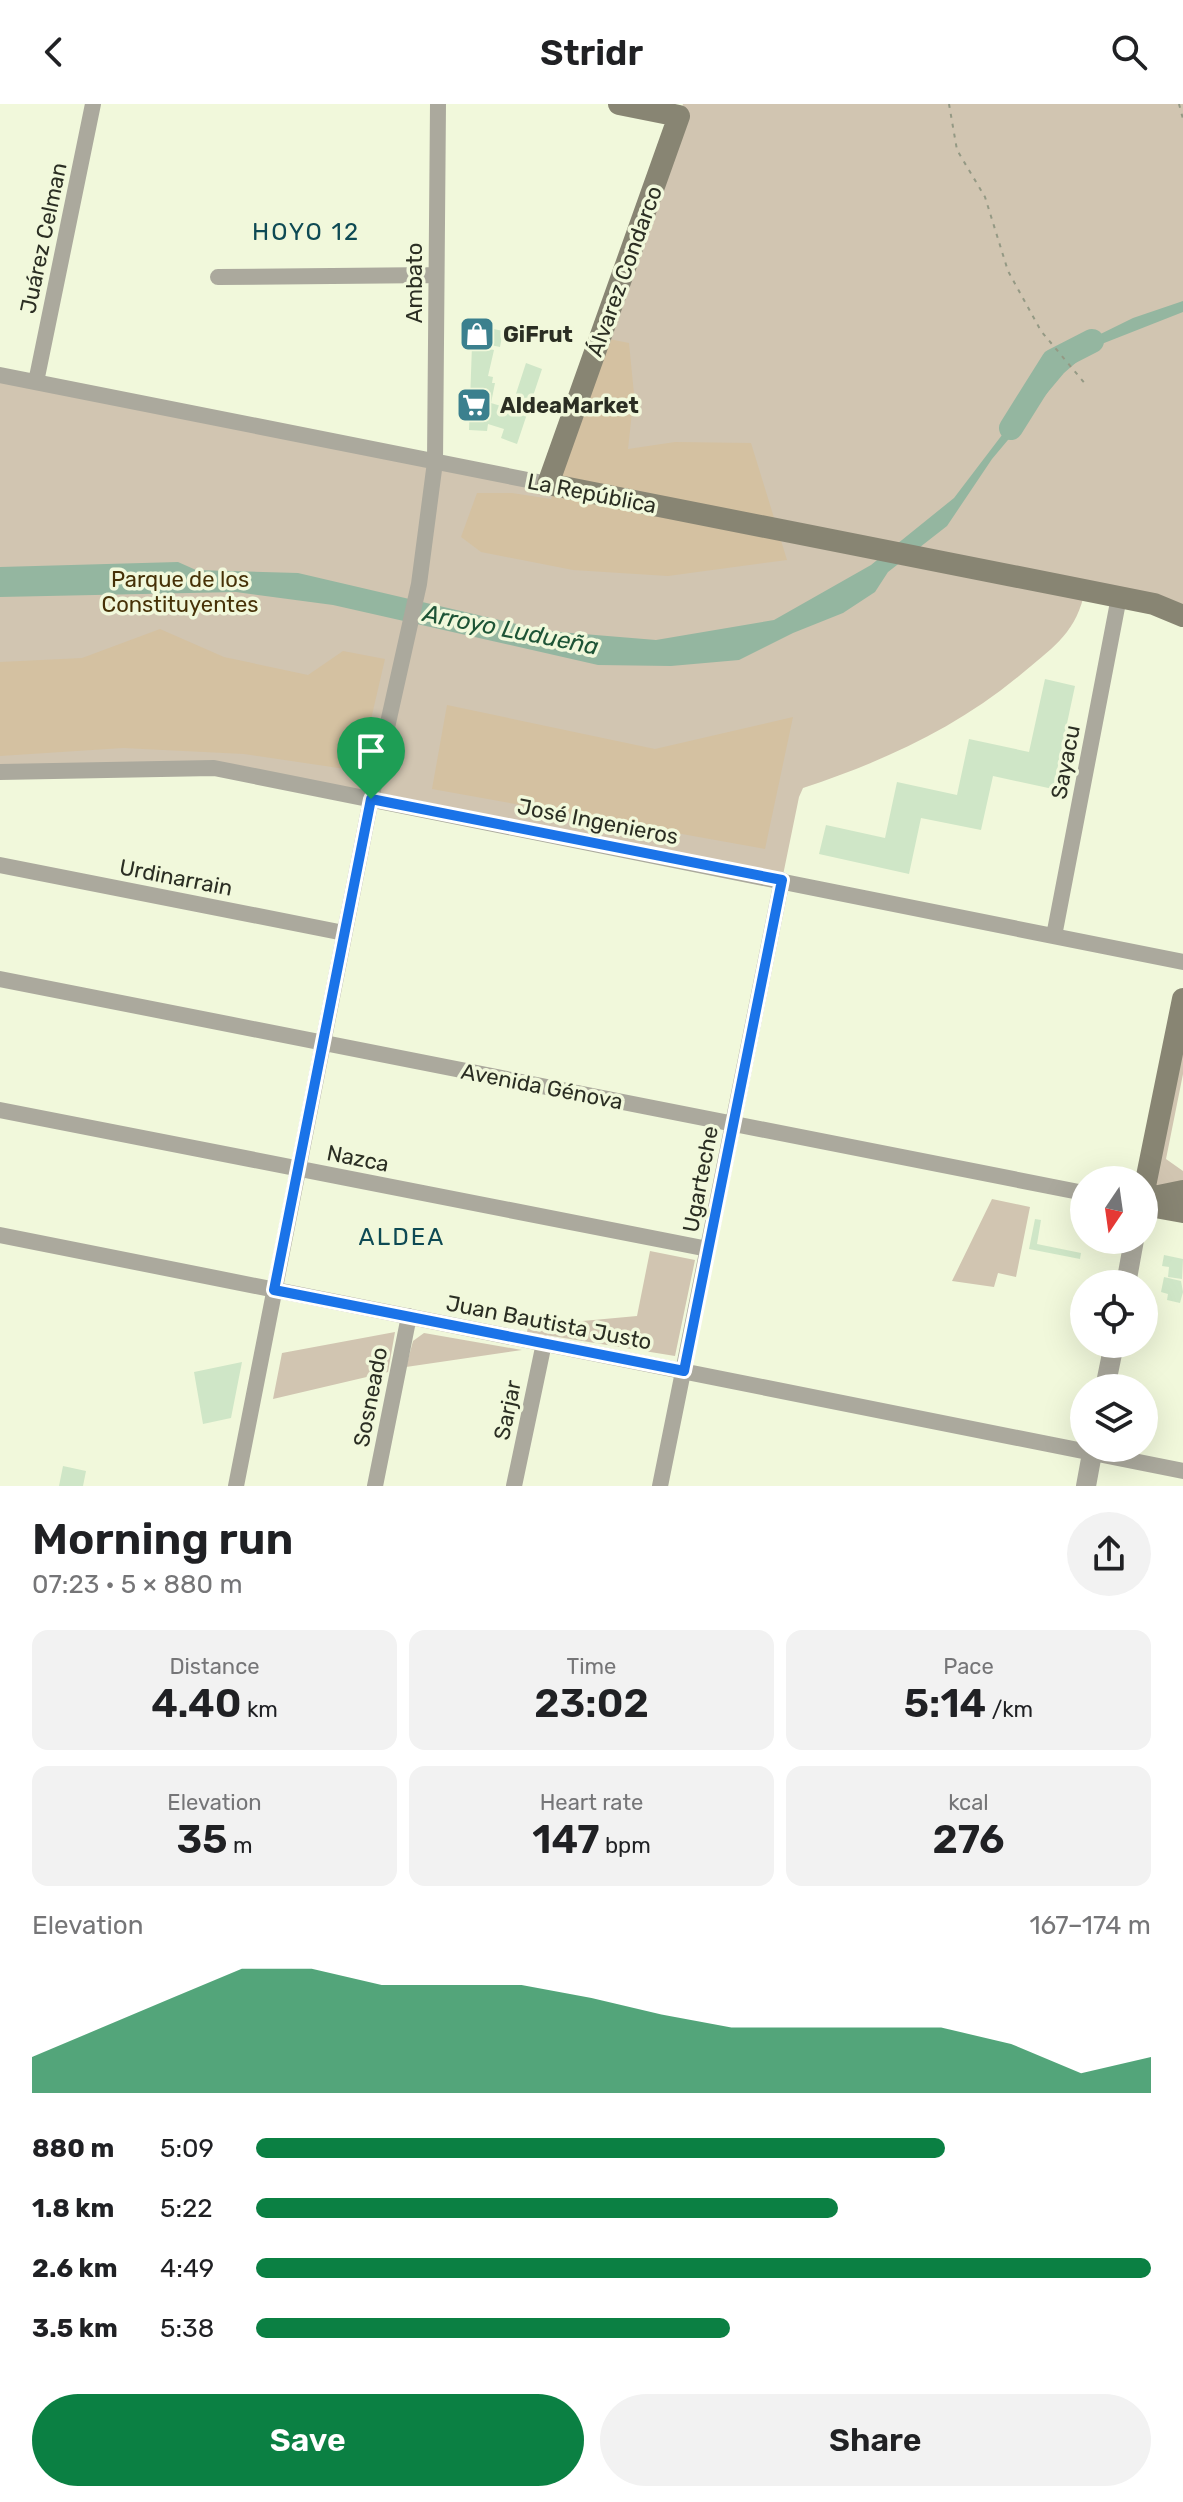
<!DOCTYPE html>
<meta charset="utf-8">
<style>
:root{--surface:#fff;--page:#f2f2f2;--text:#202124;--muted:#757577;--accent:#0b8043}
body{margin:0;font-family:Rubik,sans-serif;background:var(--page);color:var(--text);height:100vh;display:flex;flex-direction:column;font-size:30px;white-space:nowrap}
*{box-sizing:border-box;margin:0}
p{font-size:26px;color:var(--muted)}
.icon{flex:none;width:44px;height:44px;fill:none;stroke:currentColor;stroke-width:2;stroke-linecap:round;stroke-linejoin:round}
.map{position:relative;height:1382px;overflow:hidden}
.details{display:flex;flex-direction:column;background:var(--surface);flex:1}
.details>*{flex:none}
.needle{width:52px;rotate:193deg}
.controls{position:absolute;left:1070px;top:1062px;display:grid;gap:16px}
.controls a{display:grid;place-items:center;width:88px;height:88px;border-radius:50%;background:var(--surface);box-shadow:0 8px 32px #0002;font-size:40px}
.pin{position:absolute;display:grid;place-items:center;width:68px;height:68px;color:#fff;margin:-82px -34px;border-radius:50% 50% 50% 0;rotate:-45deg;box-shadow:0 0 8px #0007}
.pin .icon{rotate:45deg}
.round{display:grid;place-items:center;flex:none;width:84px;height:84px;border-radius:42px;background:var(--page)}
.head{display:flex;align-items:center;justify-content:space-between;height:136px;padding:0 32px}
h1{font-size:44px;font-weight:600;line-height:60px}
.stats{display:grid;grid-template-columns:repeat(3,1fr);gap:12px;height:136px;padding:8px 32px}
.stats div{display:grid;align-content:center;border-radius:16px;background:var(--page);text-align:center}
.stats b{font-size:40px;font-weight:600}
.stats small{font-size:22px;font-weight:400}
.stats p{font-size:22px}
.chart{height:224px;padding:16px 32px}
.chart p{display:flex;justify-content:space-between}
.chart svg{width:100%;height:144px;margin-top:8px;fill:var(--accent);opacity:.7}
.action{display:flex;gap:16px;margin-top:auto;padding:16px 32px}
.action a{flex:1;height:92px;border-radius:48px;background:var(--accent);color:#fff;font-size:32px;font-weight:600;line-height:92px;text-align:center}
.action a+a{background:var(--page);color:var(--text)}
ul{padding:0 32px;list-style:none;font-size:26px}
li{display:grid;grid-template-columns:128px 96px 1fr;align-items:center;height:60px}
li i{height:20px;border-radius:10px;background:var(--accent)}
header{display:flex;justify-content:space-between;align-items:center;height:104px;padding:0 32px;background:var(--surface);font-size:36px;font-weight:600}
.map>svg:first-child{display:block}
.green{fill:#d1c5b1}
.forest{fill:#d4c1a1}
.water{fill:#94b6a0}
.lines{fill:none;stroke-linecap:round;stroke-linejoin:round}
.river{stroke:#94b6a0;stroke-width:24}
.building{fill:#cfe6c7}
.path{stroke:#949984;stroke-width:2;stroke-dasharray:4 6;stroke-linecap:butt}
.minor{stroke:#aba99d;stroke-width:16}
.tertiary{stroke:#aba99d;stroke-width:20}
.secondary{stroke:#888573;stroke-width:22}
.route-casing{stroke:#fff;stroke-width:16}
.route{stroke:#1a73e8;stroke-width:10}
.labels{text-anchor:middle;stroke-width:7;stroke-linejoin:round;paint-order:stroke}
.street-label{font-size:22px;fill:#2b2e23;stroke:#f1f8db}
.poi-label{font-size:22px;font-weight:bold;fill:#2b2e23;stroke:#f1f8db;text-anchor:start}
.park-label{font-size:22px;fill:#463107;stroke:#f1f8db}
.neighbourhood-label{font-size:24px;letter-spacing:2px;fill:#0e4a54;stroke:#f1f8db}
.water-label{font-size:24px;font-style:italic;fill:#1d5436;stroke:#f1f8db}
</style>
<header><svg class="icon" aria-label="back" viewBox="0 0 24 24"><path d="M15 5l-7 7 7 7"/></svg>Stridr<svg class="icon" aria-label="search" viewBox="0 0 24 24"><circle cx="10" cy="10" r="6"/><path d="M15 15l6 6"/></svg></header>
<div class="map">
<svg width="1183" height="1382" viewBox="0 0 1183 1382">
<rect width="100%" height="100%" fill="#f1f8db"/>
<path class="green" d="M683,0H1183V512L1085,486C1077,527 1055,542 1025,567C959,623 885,657 803,684L799,693L782,776L214,664L0,668V271L548,380Z
M1183,895V970L1166,1055L1183,1067V1087H1144Z
M992,1095L1030,1103L1016,1173L998,1169L994,1183L952,1177Z
M650,1147L695,1156L675,1252L527,1228L528,1222L637,1212Z
M395,1228L388,1268L273,1295L282,1249Z
M424,1229L522,1246L406,1263L413,1237Z"/>
<path class="forest" d="M609,235L629,239L634,290L628,345L675,338L751,339L787,456L668,472L573,466L481,448L461,433L477,389H512L551,395Z
M160,525L224,553L308,571L343,547L385,555L359,667L244,650L123,644L0,652V558L82,554Z
M447,601L655,645L793,613L765,745L432,685Z"/>
<path class="water" d="M1183,197V208L1094,243L1064,269L992,355L947,422L888,468L875,488L843,509L793,529L739,556L671,562L598,561L333,501L236,488L0,493V463L178,458L196,466L298,469L547,527L656,536L774,516L871,461L954,394L1066,247L1133,214Z"/>
<g class="lines">
<path class="river" d="M1011,324L1053,257L1092,237"/>
</g>
<path class="building" d="M475,221L503,227L500,243L472,237Z
M472,241L494,246L488,272L493,273L492,279H495L491,299L511,305L526,259L542,265L517,340L501,334L504,325L488,320L487,327L469,326Z
M1045,575L1075,582L1053,685L993,672L981,726L921,714L909,770L819,750L826,721L885,734L897,678L957,691L969,635L1029,648Z
M1035,1115L1041,1116L1037,1140L1081,1149L1080,1155L1029,1145Z
M1164,1151L1183,1155L1182,1175L1168,1173L1169,1163L1162,1162Z
M1164,1173L1181,1177L1183,1188L1180,1199L1167,1196L1168,1190L1161,1188Z
M242,1258L231,1314L203,1320L194,1268Z
M63,1362L86,1367L83,1382H59Z"/>
<g class="lines">
<path class="path" d="M949,0L957,46L985,93L1008,167L1041,227L1087,282
M1179,0L1183,15"/>
<path class="minor" d="M218,173L436,171
M0,271L548,380
M36,278L93,0
M0,668L214,664L1183,858
M0,761L344,829
M1054,832L1119,493
M0,875L1084,1089
M0,1006L708,1145
M0,1131L1183,1367
M236,1382L371,695L419,480L435,358L438,0
M375,1382L409,1212
M514,1382L544,1239
M660,1382L782,776"/>
<path class="tertiary" d="M1126,1180L1134,1136
M1105,1284L1114,1240
M1086,1382L1093,1344"/>
<path class="secondary" d="M619,0L679,12L548,380L1074,484L1154,500L1183,512
M1144,1087L1183,895
M1144,1095L1183,1087
M1144,1101L1183,1108"/>
</g>
<g class="lines">
<defs>
<path id="route" d="M371,695L782,776L684,1267L274,1186Z"/>
</defs>
<use href="#route" class="route-casing"/>
<use href="#route" class="route"/>
</g>
<defs>
<symbol id="shop-square" viewBox="-11 -11 22 22"><rect x="-9" y="-9" width="18" height="18" rx="4" fill="#3b808e" stroke="#f1f8db"/><path d="M-5-2.5h2.3a2.7 3.5 0 0 1 5.4 0H5L5.5 6h-11ZM-1.5-2.5h3a1.5 2.3 0 0 0-3 0Z" fill="#fff"/></symbol>
<symbol id="supermarket-square" viewBox="-11 -11 22 22"><rect x="-9" y="-9" width="18" height="18" rx="4" fill="#3b808e" stroke="#f1f8db"/><path d="M-6-5.5h2.5l.6 2H6L4.5 2H-2.5L-4.4-4H-6ZM-1.5 3.2a1.3 1.3 0 1 0 .1 0ZM3 3.2a1.3 1.3 0 1 0 .1 0Z" fill="#fff"/></symbol>
</defs>
<g fill-rule="evenodd">
<use href="#shop-square" x="457" y="210" width="40" height="40"/>
<use href="#supermarket-square" x="454" y="281" width="40" height="40"/>
</g>
<g class="labels">
<g class="street-label">
<text transform="translate(43 134) rotate(-78)" y="8">Juárez Celman</text>
<text transform="translate(624 167) rotate(-70)" y="8">Álvarez Condarco</text>
<text transform="translate(414 179) rotate(-90)" y="8">Ambato</text>
<text transform="translate(592 389) rotate(11)" y="8">La República</text>
<text transform="translate(1065 658) rotate(-79)" y="8">Sayacu</text>
<text transform="translate(598 717) rotate(11)" y="8">José Ingenieros</text>
<text transform="translate(176 773) rotate(11)" y="8">Urdinarrain</text>
<text transform="translate(542 982) rotate(11)" y="8">Avenida Génova</text>
<text transform="translate(358 1054) rotate(11)" y="8">Nazca</text>
<text transform="translate(700 1075) rotate(-79)" y="8">Ugarteche</text>
<text transform="translate(549 1218) rotate(11)" y="8">Juan Bautista Justo</text>
<text transform="translate(370 1293) rotate(-79)" y="8">Sosneado</text>
<text transform="translate(507 1306) rotate(-78)" y="8">Sarjar</text>
</g>
<g class="poi-label">
<text x="503" y="238">GiFrut</text>
<text x="500" y="309">AldeaMarket</text>
</g>
<g class="park-label">
<text x="180" y="483">Parque de los<tspan x="180" dy="25">Constituyentes</tspan></text>
</g>
<g class="neighbourhood-label">
<text x="306" y="136">HOYO 12</text>
<text x="402" y="1141">ALDEA</text>
</g>
<g class="water-label">
<text transform="translate(511 526) rotate(11)" y="8">Arroyo Ludueña</text>
</g>
</g>
</svg>
<div class="controls">
<a><svg class="needle" viewBox="-14 -14 28 28"><path d="M0-13l5 13h-10z" fill="#e53935"/><path d="M0 13l5-13h-10z" fill="#757577"/></svg></a>
<a><svg class="icon" aria-label="locate" viewBox="0 0 24 24"><circle cx="12" cy="12" r="6"/><path d="M12 2v4M12 18v4M2 12h4M18 12h4"/></svg></a>
<a><svg class="icon" aria-label="layers" viewBox="0 0 24 24"><path d="M12 4l9 5-9 5-9-5zM3 14l9 5 9-5"/></svg></a>
</div>
<div class="pin" style="left:371px;top:695px;background:#1e9e55"><svg class="icon" aria-label="arrive" viewBox="0 0 24 24"><path d="M6 21V4h12l-3 4 3 4H6"/></svg></div>
</div>
<section class="details">
<div class="head"><div><h1>Morning run</h1><p>07:23 · 5 × 880 m</p></div><a class="round"><svg class="icon" aria-label="share" viewBox="0 0 24 24"><path d="M12 15V3M7 8l5-5 5 5M5 13v7h14v-7"/></svg></a></div>
<div class="stats">
<div><p>Distance</p><b>4.40<small> km</small></b></div>
<div><p>Time</p><b>23:02</b></div>
<div><p>Pace</p><b>5:14<small> /km</small></b></div>
</div>
<div class="stats">
<div><p>Elevation</p><b>35<small> m</small></b></div>
<div><p>Heart rate</p><b>147<small> bpm</small></b></div>
<div><p>kcal</p><b>276</b></div>
</div>
<div class="chart"><p><span>Elevation</span>167–174 m</p>
<svg viewBox="0 0 160 44" preserveAspectRatio="none"><path d="M0 44V33L10 24L20 15L30 6L40 6L50 11L60 11L70 11L80 15L90 20L100 24L110 24L120 24L130 24L140 29L150 38L160 33V44z"/></svg>
</div>
<ul>
<li><b>880 m</b>5:09<i style="width:77%"></i></li>
<li><b>1.8 km</b>5:22<i style="width:65%"></i></li>
<li><b>2.6 km</b>4:49<i style="width:100%"></i></li>
<li><b>3.5 km</b>5:38<i style="width:53%"></i></li>
</ul>
<div class="action"><a>Save</a><a>Share</a></div>
</section>
